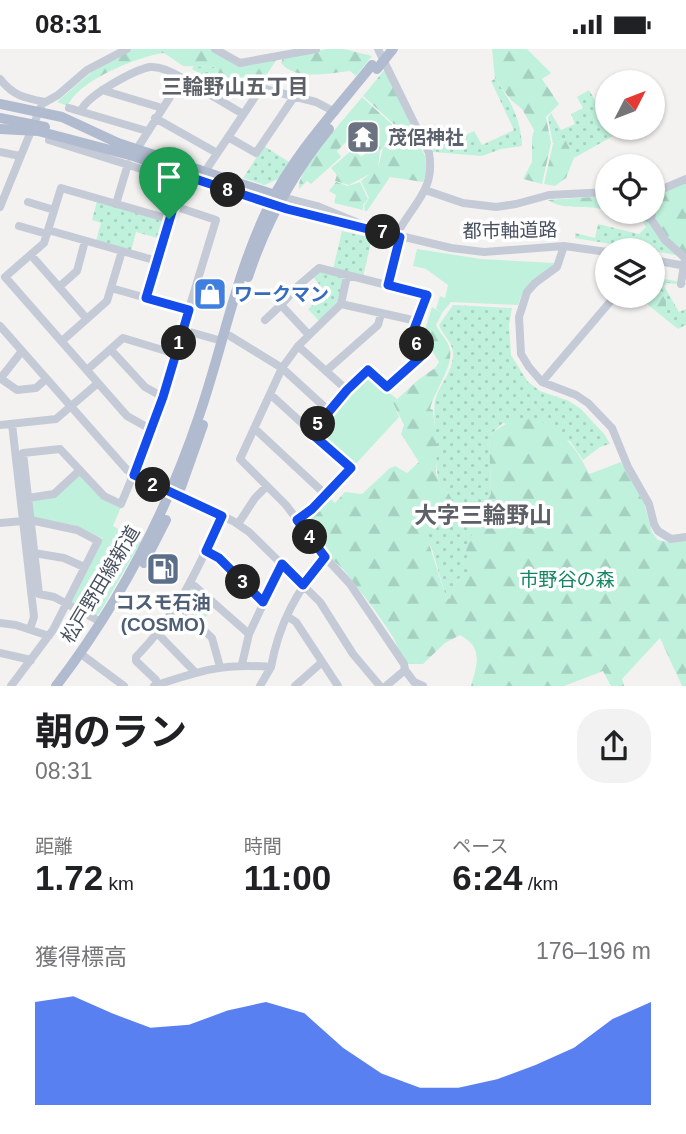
<!DOCTYPE html>
<html lang="ja">
<meta charset="utf-8">
<style>
:root{--surface:#fff;--page:#f2f2f2;--text:#202124;--muted:#757577;--accent:#144beb}
body{margin:0;font-family:Arial,"Noto Sans JP",sans-serif;background:var(--page);color:var(--text);height:100vh;display:flex;flex-direction:column;font-size:26px;white-space:nowrap}
*{box-sizing:border-box;margin:0}
p{font-size:23px;color:var(--muted)}
.icon{flex:none;width:38px;height:38px;fill:none;stroke:currentColor;stroke-width:2;stroke-linecap:round;stroke-linejoin:round}
.map{position:relative;height:637px;overflow:hidden}
.sheet{display:flex;flex-direction:column;background:var(--surface);flex:1}
.sheet>*{flex:none}
.needle{width:46px;rotate:48deg}
.controls{position:absolute;left:595px;top:21px;display:grid;gap:14px}
.controls a{display:grid;place-items:center;width:70px;height:70px;border-radius:50%;background:var(--surface);box-shadow:0 2px 5px #0004;font-size:35px}
.pin{position:absolute;display:grid;place-items:center;width:60px;height:60px;color:#fff;margin:-72px -30px;border-radius:50% 50% 50% 0;rotate:-45deg;box-shadow:0 0 7px #0007}
.pin .icon{rotate:45deg}
.km{position:absolute;width:35px;height:35px;margin:-18px;border-radius:50%;background:#222;color:#fff;font-size:19px;line-height:35px;text-align:center}
.round{display:grid;place-items:center;flex:none;width:74px;height:74px;border-radius:28px;background:var(--page)}
.overview{display:flex;align-items:center;justify-content:space-between;height:119px;padding:0 35px}
h1{font-size:38px;font-weight:700;line-height:52px}
.figures{display:grid;grid-template-columns:repeat(3,1fr);gap:10px;height:119px;padding:7px 35px}
.figures div{display:grid;align-content:center}
.figures b{font-size:35px;font-weight:700}
.figures small{font-size:19px;font-weight:400}
.figures p{font-size:19px}
.chart{height:196px;padding:14px 35px}
.chart p{display:flex;justify-content:space-between}
.chart svg{width:100%;height:126px;margin-top:7px;fill:var(--accent);opacity:.7}
.status{display:flex;justify-content:space-between;align-items:center;height:49px;padding:0 35px;background:var(--surface);direction:ltr}
.status svg{height:19px;fill:currentColor}
.map>svg:first-child{display:block}
.grass{fill:url(#grass-dots)}
.forest{fill:url(#forest-firs)}
.green{fill:#c0f1dc}
.lines{fill:none;stroke-linecap:round;stroke-linejoin:round}
.minor{stroke:#c5cbd6;stroke-width:8}
.major{stroke:#b1bbd0;stroke-width:10}
.major-bridge{stroke:#b1bbd0;stroke-width:10}
.route-casing{stroke:#fff;stroke-width:14}
.route{stroke:#144beb;stroke-width:9}
.labels{text-anchor:middle;stroke-width:7;stroke-linejoin:round;paint-order:stroke}
.worship-label{font-size:19px;font-weight:bold;fill:#5b616d;stroke:#fff;text-anchor:start}
.street-label{font-size:19px;fill:#485060;stroke:#fff}
.shop-label{font-size:19px;font-weight:bold;fill:#366cbe;stroke:#fff;text-anchor:start}
.park-label{font-size:19px;fill:#158561;stroke:#fff}
.service-label{font-size:19px;font-weight:bold;fill:#4e5e75;stroke:#fff}
.neighbourhood-label{font-size:21px;font-weight:bold;fill:#5d6067;stroke:#fff}
.quarter-label{font-size:23px;font-weight:bold;fill:#5d6067;stroke:#fff}
</style>
<div class="status"><b>08:31</b><svg viewBox="0 0 49 12"><path d="M0 12V9h3v3zM5 12V6h3v6zM10 12V3h3v9zM15 12V0h3v12zM26 1h20v11H26zM47 4h2v5h-2z"/></svg></div>
<div class="map">
<svg width="686" height="637" viewBox="0 0 686 637">
<defs>
<pattern id="grass-dots" width="8" height="8" patternUnits="userSpaceOnUse" patternTransform="scale(1.75)"><rect width="8" height="8" fill="#c0f1dc"/><path d="M2 2h.1M6 6h.1" fill="none" stroke="#a6d0bf" stroke-width="1.8" stroke-linecap="round"/></pattern>
<pattern id="forest-firs" width="22" height="20" patternUnits="userSpaceOnUse" patternTransform="scale(1.75)"><rect width="22" height="20" fill="#c0f1dc"/><path d="M5 1l3.5 6h-7zM16 11l3.5 6h-7z" fill="#a6d0bf"/></pattern>
</defs>
<rect width="100%" height="100%" fill="#f4f2f1"/>
<path class="grass" d="M194,17L214,18L226,34L235,40L263,31L255,42L249,38L241,48L192,20Z
M495,30C510,50 521,70 522,97L501,100L482,107L433,103L422,82L437,75L447,95L474,82L482,96L514,81L491,32Z
M589,41L607,72V79H611L615,86L574,109L565,90L553,95L548,69L551,64L561,81L575,75L571,65L583,59L577,48Z
M264,97L289,113L278,130L265,136L243,129Z
M97,152L164,172L161,190L136,183L131,202L96,192L101,174L92,171Z
M628,163C637,164 642,170 651,172L682,207L575,189V184L595,189L598,175L639,185L646,178L639,167L628,165Z
M342,182L372,189L363,228L333,220Z
M320,222L343,228L339,251L319,272L308,260L326,243L313,228Z
M654,228L686,234V236L667,234L664,237L679,263L686,260V276L678,280L666,262L662,244Z
M453,256L512,259L509,276L511,306L528,333L540,342L569,352L581,360L605,386L610,395L600,398L583,411L570,392L503,374L489,387L491,445L478,468L471,521L457,531L450,550L446,548L432,500L426,489L425,482L450,460L449,445C448,444 441,439 440,438C436,432 433,359 435,351C440,334 453,323 453,305C453,293 443,287 439,276Z"/>
<path class="forest" d="M133,0H211L236,16L277,10L263,31L235,40L226,34L214,18L183,17L164,4C139,7 77,32 68,57L57,53L95,20Z
M327,0H344L372,7L356,27L350,22C330,24 295,32 281,14L283,9Z
M492,0H527L551,24L542,30L559,55L546,68L551,94L542,135L523,130L532,113V89L534,81L522,60L511,51L495,30Z
M385,20L425,107L427,123L423,133L390,128L367,162H365L364,157L369,149L361,132L378,119L383,99L393,90L397,83L396,77L363,47Z
M362,48L395,78L394,86L380,102L378,119L372,124L349,136L335,132L337,126L331,119L352,101L361,107L364,106L369,99L373,84L367,78L353,86L337,102L341,108L311,135L307,132L299,140C296,122 349,65 362,48Z
M565,90L574,109L566,129L555,137L544,135L553,95Z
M686,132V208L666,190L653,172L657,146Z
M336,133L348,137L360,133L368,150L363,156V161L334,154L336,146L329,142Z
M607,147V162C589,154 565,163 548,151Z
M653,228L666,252V262L678,280L637,247H653Z
M432,258L442,264L436,276C440,285 449,292 450,301C453,318 435,341 430,360L433,361L437,399L436,424L440,438L449,445L453,453L450,460L425,482L446,548L450,550L457,531L470,521L466,502L478,468L491,445L489,387C531,348 570,383 589,425L621,413L644,454L652,483L658,491L673,494L686,491V637H682L660,589L622,630L624,637H611L603,622L564,637H471C477,615 484,599 460,586L445,594L423,615H405L393,588L374,560L343,520L322,501L301,473L329,448L335,454L345,443L362,445L390,419L395,417L407,424L419,413L401,385L404,376L393,354L418,331L435,319L439,313L423,287Z"/>
<path class="green" d="M417,200L481,210L556,214L522,245L518,256L451,253L442,264L436,260L440,247L445,249L448,236L426,220L413,217Z
M367,326L397,350L393,354L399,368L353,418L316,382Z
M79,426L121,458L113,477L141,493L99,565L95,567L70,552L102,489L74,476L35,469L33,467L32,451L55,448Z
M194,539L214,559L200,574L183,558L182,555L190,540Z"/>
<g class="lines">
<path class="minor" d="M215,0L240,14L316,0
M378,0L429,104C435,138 417,151 401,178
M0,30C13,47 25,49 45,53
M102,41L162,59
M69,59L147,82
M81,62C86,47 134,21 150,18C160,17 174,24 182,29
M155,69L217,104
M228,88L256,104L294,48
M49,91L173,130L178,129
M0,103L20,107
M135,103L182,29L243,65
M204,124L261,39L316,53L335,63
M425,141L463,154L496,158L516,155L549,146L607,143
M653,144L686,130
M282,148L317,157L356,173
M28,153L54,161
M116,155L128,115
M0,158L42,55L58,46L87,21L127,0
M278,158L451,199L484,203L564,197L607,203
M652,163L651,170L665,191L685,209L681,235
M19,177L47,185
M48,181L122,202L107,252L62,292
M564,197L557,218L535,234L527,243L519,268L521,305L529,318L542,333L576,346L588,354L612,379L628,418L649,455L654,475L658,482L671,490L686,488
M122,202L157,212
M31,206L87,270
M653,211L686,217
M388,236L400,188
M59,238L77,222L85,192
M111,239L189,261
M146,249L183,126
M341,255L417,272
M265,271L281,256
M0,277L127,421L139,429L233,472L249,483L320,553L353,605L380,637
M183,281L222,292
M309,286L281,256L298,237L319,219L427,246L411,288L425,304L387,338L368,321L347,341L311,384
M230,287L282,319L329,362
M298,297L347,341
M111,301L145,338L163,348
M87,321L123,289L176,305
M326,322L378,276L381,265
M0,329L17,341L36,339L46,330
M0,330L22,302
M542,333L615,247
M270,345L351,419L312,460L297,471
M12,375L34,568L30,580
M0,376L56,370L98,334
M255,380L326,446
M152,381L127,367L5,228L44,194L61,139L169,170
M28,449L54,445L80,421
M0,474L23,472
M238,475L255,449L267,437
M206,502L219,509L263,553
M34,504L64,509L84,518
M325,508L350,535L404,615L405,621L386,637
M190,533L249,585
M178,556L212,589L220,618
M287,567L296,573L338,637
M101,573L54,548L39,545L23,404L60,400L104,447L121,455L152,381L216,171L174,157
M0,574L16,576L49,587
M158,585L195,623
M0,604L31,611
M85,608L124,637
M242,615L249,585L282,515
M405,621L414,633L423,637
M157,636L156,631L136,612V608C177,566 198,520 222,467
M11,637L53,581L98,492L77,481L30,471
M154,637C198,622 224,614 271,618C279,574 297,542 325,508L286,456L240,410L282,319L298,297L341,255L347,227
M260,637L271,618
M295,637L321,614"/>
<path class="major" d="M0,55L62,68L118,94L278,147
M0,80L38,82L133,107L274,156
M248,228C266,173 293,124 329,80
M181,438L203,376
M144,514L166,471
M56,637C119,555 166,465 199,367C223,297 236,224 269,157C294,105 336,61 372,16"/>
<path class="major-bridge" d="M377,20L393,0
M0,69L45,78"/>
</g>
<g class="lines">
<defs>
<path id="route" d="M183,126L287,160L400,188L388,236L427,246L411,288L425,304L387,338L368,321L347,341L311,384L351,419L312,460L297,471L325,508L303,536L282,515L263,553L219,509L206,502L222,467L134,426L163,348L189,261L146,249Z"/>
</defs>
<use href="#route" class="route-casing"/>
<use href="#route" class="route"/>
</g>
<defs>
<symbol id="temple-square" viewBox="-11 -11 22 22"><rect x="-9" y="-9" width="18" height="18" rx="4" fill="#6b7280" stroke="#fff"/><path d="M0-6L5-2H3V0L6.5 2.5H4V6H1.5V3h-3V6H-4V2.5H-6.5L-3 0V-2H-5Z" fill="#fff"/></symbol>
<symbol id="shop-square" viewBox="-11 -11 22 22"><rect x="-9" y="-9" width="18" height="18" rx="4" fill="#3f7fe0" stroke="#fff"/><path d="M-5-2.5h2.3a2.7 3.5 0 0 1 5.4 0H5L5.5 6h-11ZM-1.5-2.5h3a1.5 2.3 0 0 0-3 0Z" fill="#fff"/></symbol>
<symbol id="fuel-square" viewBox="-11 -11 22 22"><rect x="-9" y="-9" width="18" height="18" rx="4" fill="#5c6f8a" stroke="#fff"/><path d="M-5.5-6h7V0h2V4h1.3V-2.5L3-4.5l.8-.8L6-3V5H2.5V1h-1V6h-7ZM-4.2-4.7v3.2H.2V-4.7Z" fill="#fff"/></symbol>
</defs>
<g fill-rule="evenodd">
<use href="#temple-square" x="344" y="69" width="38" height="38"/>
<use href="#shop-square" x="191" y="226" width="38" height="38"/>
<use href="#fuel-square" x="144" y="501" width="38" height="38"/>
</g>
<g class="labels">
<g class="worship-label">
<text x="388" y="95">茂侶神社</text>
</g>
<g class="street-label">
<text transform="translate(510 181) rotate(-1)" y="7">都市軸道路</text>
<text transform="translate(100 535) rotate(-59)" y="7">松戸野田線新道</text>
</g>
<g class="shop-label">
<text x="234" y="252">ワークマン</text>
</g>
<g class="park-label">
<text x="567" y="537">市野谷の森</text>
</g>
<g class="service-label">
<text x="163" y="560">コスモ石油<tspan x="163" dy="22">(COSMO)</tspan></text>
</g>
<g class="neighbourhood-label">
<text x="235" y="45">三輪野山五丁目</text>
</g>
<g class="quarter-label">
<text x="483" y="474">大字三輪野山</text>
</g>
</g>
</svg>
<div class="controls">
<a><svg class="needle" viewBox="-14 -14 28 28"><path d="M0-13l5 13h-10z" fill="#e53935"/><path d="M0 13l5-13h-10z" fill="#757577"/></svg></a>
<a><svg class="icon" aria-label="locate" viewBox="0 0 24 24"><circle cx="12" cy="12" r="6"/><path d="M12 2v4M12 18v4M2 12h4M18 12h4"/></svg></a>
<a><svg class="icon" aria-label="layers" viewBox="0 0 24 24"><path d="M12 4l9 5-9 5-9-5zM3 14l9 5 9-5"/></svg></a>
</div>
<div class="pin" style="left:169px;top:170px;background:#1e9e55"><svg class="icon" aria-label="arrive" viewBox="0 0 24 24"><path d="M6 21V4h12l-3 4 3 4H6"/></svg></div>
<b class="km" style="left:179px;top:294px">1</b>
<b class="km" style="left:153px;top:436px">2</b>
<b class="km" style="left:243px;top:533px">3</b>
<b class="km" style="left:310px;top:488px">4</b>
<b class="km" style="left:318px;top:375px">5</b>
<b class="km" style="left:417px;top:295px">6</b>
<b class="km" style="left:383px;top:183px">7</b>
<b class="km" style="left:228px;top:141px">8</b>
</div>
<section class="sheet">
<div class="overview"><div><h1>朝のラン</h1><p>08:31</p></div><a class="round"><svg class="icon" aria-label="share" viewBox="0 0 24 24"><path d="M12 15V3M7 8l5-5 5 5M5 13v7h14v-7"/></svg></a></div>
<div class="figures">
<div><p>距離</p><b>1.72<small> km</small></b></div>
<div><p>時間</p><b>11:00</b></div>
<div><p>ペース</p><b>6:24<small> /km</small></b></div>
</div>
<div class="chart"><p><span>獲得標高</span>176–196 m</p>
<svg viewBox="0 0 160 44" preserveAspectRatio="none"><path d="M0 44V8L10 6L20 12L30 17L40 16L50 11L60 8L70 12L80 24L90 33L100 38L110 38L120 35L130 30L140 24L150 14L160 8V44z"/></svg>
</div>
</section>
